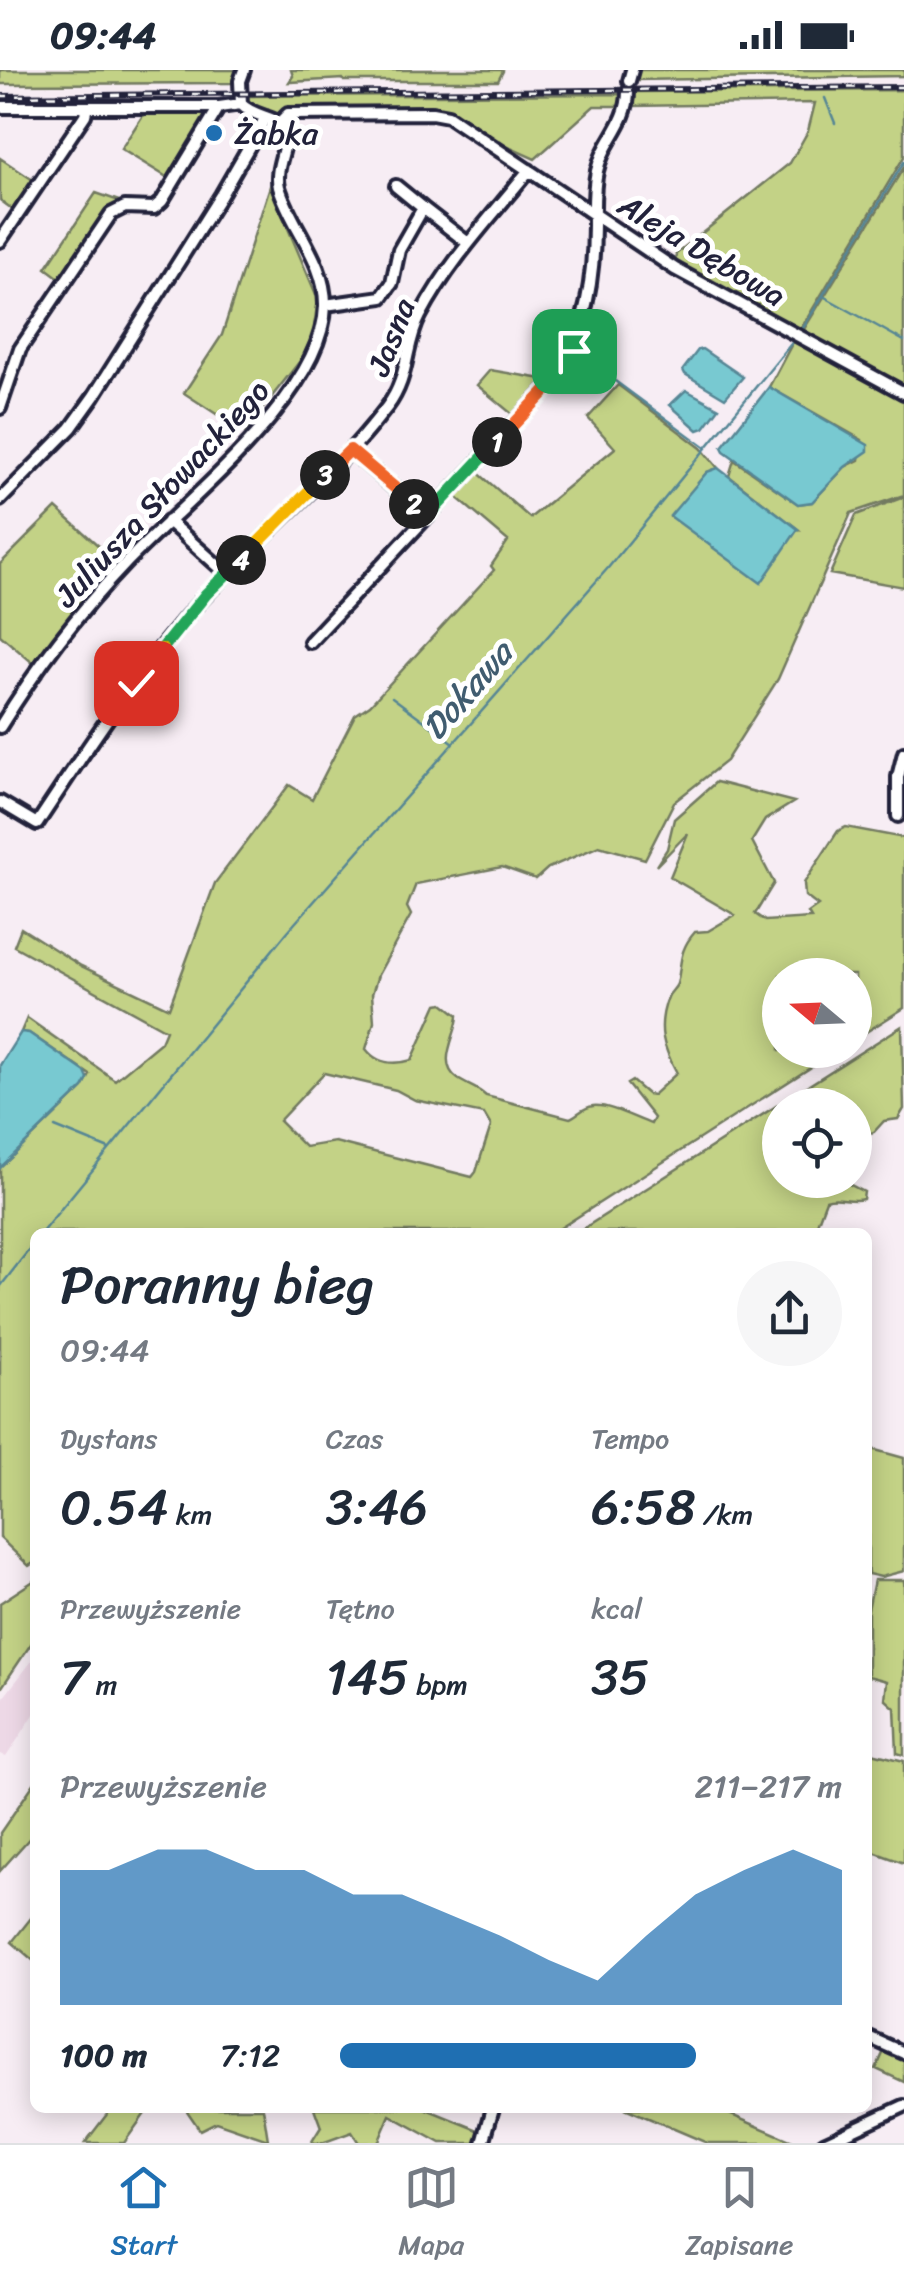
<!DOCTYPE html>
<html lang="pl">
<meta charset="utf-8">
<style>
:root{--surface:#fff;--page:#f6f6f7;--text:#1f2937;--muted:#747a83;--line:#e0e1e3;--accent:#1f6fb2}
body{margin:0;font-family:Sriracha,sans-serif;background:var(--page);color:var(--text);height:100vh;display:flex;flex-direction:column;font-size:38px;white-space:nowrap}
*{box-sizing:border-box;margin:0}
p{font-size:32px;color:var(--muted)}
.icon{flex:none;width:55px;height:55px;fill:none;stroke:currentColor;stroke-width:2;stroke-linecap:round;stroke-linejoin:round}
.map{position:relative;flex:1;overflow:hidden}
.side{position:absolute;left:30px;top:1158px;width:842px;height:885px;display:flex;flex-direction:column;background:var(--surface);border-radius:15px;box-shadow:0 5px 25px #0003}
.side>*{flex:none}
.needle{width:65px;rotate:289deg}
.fabs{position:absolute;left:762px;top:888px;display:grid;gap:20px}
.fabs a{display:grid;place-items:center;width:110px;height:110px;border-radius:50%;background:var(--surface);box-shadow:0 5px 25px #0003;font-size:50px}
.pin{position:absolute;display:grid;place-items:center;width:85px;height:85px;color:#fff;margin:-42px;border-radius:20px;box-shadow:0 5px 15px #0006}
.km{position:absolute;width:50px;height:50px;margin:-25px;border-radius:50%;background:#222;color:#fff;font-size:28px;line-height:50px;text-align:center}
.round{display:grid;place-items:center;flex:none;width:105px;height:105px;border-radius:52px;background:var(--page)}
.summary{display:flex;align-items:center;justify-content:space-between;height:170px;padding:0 30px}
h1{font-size:55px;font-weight:600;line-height:75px}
.metrics{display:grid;grid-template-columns:repeat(3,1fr);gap:15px;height:170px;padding:10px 30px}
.metrics div{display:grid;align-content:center}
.metrics b{font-size:50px;font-weight:600}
.metrics small{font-size:28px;font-weight:400}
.metrics p{font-size:28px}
.chart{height:280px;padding:20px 30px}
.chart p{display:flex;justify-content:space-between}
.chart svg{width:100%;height:180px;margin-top:10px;fill:var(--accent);opacity:.7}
ul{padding:0 30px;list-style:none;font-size:32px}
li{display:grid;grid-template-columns:160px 120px 1fr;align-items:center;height:75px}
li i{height:25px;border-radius:12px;background:var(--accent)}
.status{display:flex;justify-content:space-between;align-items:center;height:70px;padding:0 50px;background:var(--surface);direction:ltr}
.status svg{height:28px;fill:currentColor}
.menu{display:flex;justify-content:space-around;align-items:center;height:140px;border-top:2px solid var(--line);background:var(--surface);font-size:28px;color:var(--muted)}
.menu a{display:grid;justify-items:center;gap:5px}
.menu .current{color:var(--accent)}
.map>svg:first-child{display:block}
.built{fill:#edd8e6}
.green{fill:#c3d286;stroke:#727a60;stroke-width:2.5;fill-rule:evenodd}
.water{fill:#78c9d1;stroke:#568695;stroke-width:2.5}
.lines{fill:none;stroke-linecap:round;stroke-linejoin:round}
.stream{stroke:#568695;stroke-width:2.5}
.minor-casing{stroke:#22223b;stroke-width:18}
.minor{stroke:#fff;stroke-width:10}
.rail-casing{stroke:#22223b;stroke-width:6}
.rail{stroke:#fff;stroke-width:2.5;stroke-dasharray:8;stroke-linecap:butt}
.split-1-casing{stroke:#fff;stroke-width:20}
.split-2-casing{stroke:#fff;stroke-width:20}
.split-3-casing{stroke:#fff;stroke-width:20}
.split-4-casing{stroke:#fff;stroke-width:20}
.split-5-casing{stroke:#fff;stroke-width:20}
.split-6-casing{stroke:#fff;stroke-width:20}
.split-1{stroke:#f0652b;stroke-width:12}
.split-2{stroke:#22a559;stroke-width:12}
.split-3{stroke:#f0652b;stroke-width:12}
.split-4{stroke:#f5b400;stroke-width:12}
.split-5{stroke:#22a559;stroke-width:12}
.split-6{stroke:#f5b400;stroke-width:12}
.poi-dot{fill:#1f6fb2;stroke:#fff;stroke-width:4}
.labels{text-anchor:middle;stroke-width:10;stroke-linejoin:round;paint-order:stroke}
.poi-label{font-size:32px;fill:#22223b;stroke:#fff;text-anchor:start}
.street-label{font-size:32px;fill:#22223b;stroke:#fff}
.water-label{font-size:35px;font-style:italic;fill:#405c70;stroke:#fff}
</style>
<div class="status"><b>09:44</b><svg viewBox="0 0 49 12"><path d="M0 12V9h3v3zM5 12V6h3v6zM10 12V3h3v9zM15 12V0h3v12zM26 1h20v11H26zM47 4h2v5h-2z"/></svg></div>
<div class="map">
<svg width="904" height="2073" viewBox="0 0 904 2073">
<rect width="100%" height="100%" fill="#f7edf4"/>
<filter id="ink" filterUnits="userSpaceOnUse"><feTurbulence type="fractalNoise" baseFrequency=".01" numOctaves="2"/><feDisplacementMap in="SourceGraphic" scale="20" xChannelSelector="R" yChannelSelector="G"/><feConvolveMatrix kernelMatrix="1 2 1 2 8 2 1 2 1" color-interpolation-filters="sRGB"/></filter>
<g filter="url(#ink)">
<path class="built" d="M35,1587V1643L6,1687L0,1684V1632Z"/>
<path class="green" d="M0,0H237L235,13L0,14Z
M291,0H501L503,1L498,11H344L343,9L289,12L293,6Z
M632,0H904V6L633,10Z
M904,20V87L799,262L675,194L676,184L790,93L808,61L815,33L632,36L633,22Z
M621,24L625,36H594L535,89L486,67L442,41L282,46L252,38L243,29L244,26Z
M147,39H215L170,109L121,79Z
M0,88L36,112L16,142L0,130Z
M904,97V319L801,264Z
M270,116L318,229L313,264L303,287L244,362L184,323L222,265Z
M96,123L122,132L110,139L62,210L46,198Z
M794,270L904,328V425L851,443L778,609L726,691L674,732L645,789L599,776L548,798L536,809L502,797L416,814L407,837L411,845L378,905L372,924L374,952L366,979C377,994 395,995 412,990L437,934L443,933L458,945C458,964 435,993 458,1009C468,1016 477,1017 486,1026L570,1048C577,1045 584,1037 593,1036C609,1034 636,1049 651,1054L654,1048L627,1014L632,1011L647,1024L653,1025L677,1003C663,977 656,958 668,927C670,922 675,919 677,914C682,893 678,881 695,862L708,861L735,845L670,807L688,763L656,796L667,779L674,749L716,712L794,732L765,750L752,771L774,813L755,844L765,851L811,848L808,843L818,836L805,826L804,813L838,761L846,757L904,768V938L855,969V905H780V980H838L554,1162H35V1492L29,1496L0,1468V1098L83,1018L90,1005L29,963L21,962L27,948L115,1010L161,972L166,960L14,876L21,858L81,896L169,938L215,813L289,715L312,729L355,645L370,635L494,500L491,496L508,471L455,426L475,400L530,448L615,378L588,348L618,315L701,378L718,398L707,402L671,447L798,459L729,406L734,390L798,434L812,432L845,397L859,390L862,370L769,317ZM324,1003L396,1020L415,1030L484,1044L491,1056L476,1102L472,1107L335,1072L305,1077L279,1051Z
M490,300L548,310L518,349L477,315Z
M904,427V517L830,504L856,445Z
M56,438L118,493L34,594L0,565V494Z
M902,956L904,1039L898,1049L884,1051L874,1062L855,1068V1035H780V1045L771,1065L780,1110H841L864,1122L863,1129C850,1133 838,1125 826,1130L814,1162H578Z
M868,1378L904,1388V1501L881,1507L868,1504Z
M35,1510V1568L0,1620V1533Z
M874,1510H904V1685L897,1683L895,1638L885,1629L887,1611L868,1606V1540Z
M868,1682L904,1691V1793L868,1780Z
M35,1712V1762L0,1801V1763Z
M35,1843V1892L12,1872Z
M885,1979L904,1987V2012L876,1999Z
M101,2038H149L124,2073H85L108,2043Z
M185,2038H263L268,2070L216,2052L200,2060Z
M314,2038H424L483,2062L479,2073H441L390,2045L378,2073H359L352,2062L322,2073H311L321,2057Z
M625,2038H715L797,2073H707Z"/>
<path class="water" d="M702,279L743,307L725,328L685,304L683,300L698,280Z
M769,317L868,375V381L845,397L812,432L798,434L724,381L722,377Z
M686,320L719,338L704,358L698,360L670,335Z
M718,398L798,459L761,513L670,446L707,402Z
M21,962L29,963L85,1002L88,1009L83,1018L0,1098V995Z"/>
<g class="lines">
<path class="stream" d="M825,28L835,53
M823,226L904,271
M800,263L904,92
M615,311L706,378
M392,627L454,673
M55,1057L109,1079
M42,1162L288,861L608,498L795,269
M0,1217L35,1172"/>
<defs>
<path id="minor" d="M629,11L632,0
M241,34L240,11L244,0
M0,37H219L241,34
M280,52L288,44L432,43L448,46L675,199L904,323
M396,116L423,138
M0,171L85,45L87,37
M325,235L382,227L392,213L399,180L423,138L468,173
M0,338L20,279L111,144L125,137L154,138L162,131L219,37
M350,380L428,447
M0,430L71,358L94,326L221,125L266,47
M168,451L227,504
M310,572L553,312C585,268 594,209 594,155C594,137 593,119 597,101C603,71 628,54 628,22
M0,657C35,600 78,543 124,495C183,433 323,325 325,236C326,192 291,157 279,117C274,96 289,78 285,57C272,45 253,47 241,34
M0,732L37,754C89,675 143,592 208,523C267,460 335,405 387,337C410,307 404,276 420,246C449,191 491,147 529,100
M898,746V707L904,683
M868,1967L904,1983
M483,2073L493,2038
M824,2073L904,2036"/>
</defs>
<use href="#minor" class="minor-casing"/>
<use href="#minor" class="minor"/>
<defs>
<path id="rail" d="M0,26L904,17"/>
</defs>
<use href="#rail" class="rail-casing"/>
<use href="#rail" class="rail"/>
</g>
</g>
<g class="lines" filter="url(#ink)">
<defs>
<path id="split-1" d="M497,372L554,312L574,281"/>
<path id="split-2" d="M414,434L428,446L497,372"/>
<path id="split-3" d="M325,405L350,380L414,434"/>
<path id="split-4" d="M241,490L325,405"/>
<path id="split-5" d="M162,579L206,524L241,490"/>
<path id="split-6" d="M136,613L162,579"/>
</defs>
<use href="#split-1" class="split-1-casing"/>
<use href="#split-2" class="split-2-casing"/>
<use href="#split-3" class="split-3-casing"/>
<use href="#split-4" class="split-4-casing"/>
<use href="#split-5" class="split-5-casing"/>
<use href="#split-6" class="split-6-casing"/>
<use href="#split-1" class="split-1"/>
<use href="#split-2" class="split-2"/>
<use href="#split-3" class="split-3"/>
<use href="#split-4" class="split-4"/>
<use href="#split-5" class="split-5"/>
<use href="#split-6" class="split-6"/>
</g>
<circle class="poi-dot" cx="214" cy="63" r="10"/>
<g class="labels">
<g class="poi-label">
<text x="234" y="74">Żabka</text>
</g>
<g class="street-label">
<text transform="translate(702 180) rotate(31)" y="11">Aleja Dębowa</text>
<text transform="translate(391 267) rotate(-69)" y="11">Jasna</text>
<text transform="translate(162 423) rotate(-47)" y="11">Juliusza Słowackiego</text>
</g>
<g class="water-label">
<text transform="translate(467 620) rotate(-49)" y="12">Dokawa</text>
</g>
</g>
</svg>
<div class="fabs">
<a><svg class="needle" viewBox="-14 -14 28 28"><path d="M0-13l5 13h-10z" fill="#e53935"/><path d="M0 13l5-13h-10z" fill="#747a83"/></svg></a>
<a><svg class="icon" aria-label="locate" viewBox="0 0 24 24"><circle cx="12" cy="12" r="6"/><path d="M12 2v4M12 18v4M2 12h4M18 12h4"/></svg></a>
</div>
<div class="pin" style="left:574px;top:281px;background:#1e9e55"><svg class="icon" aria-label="arrive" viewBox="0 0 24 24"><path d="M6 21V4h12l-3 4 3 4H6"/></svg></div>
<div class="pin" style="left:136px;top:613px;background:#d93025"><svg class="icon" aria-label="check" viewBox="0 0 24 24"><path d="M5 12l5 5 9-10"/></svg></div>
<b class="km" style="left:497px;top:372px">1</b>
<b class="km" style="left:414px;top:434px">2</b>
<b class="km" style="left:325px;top:405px">3</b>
<b class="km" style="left:241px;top:490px">4</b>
<section class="side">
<div class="summary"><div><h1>Poranny bieg</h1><p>09:44</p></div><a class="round"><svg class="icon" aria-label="share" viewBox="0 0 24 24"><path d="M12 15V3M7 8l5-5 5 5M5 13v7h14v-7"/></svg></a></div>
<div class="metrics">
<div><p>Dystans</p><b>0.54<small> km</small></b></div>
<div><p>Czas</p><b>3:46</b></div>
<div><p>Tempo</p><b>6:58<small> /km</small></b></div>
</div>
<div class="metrics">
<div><p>Przewyższenie</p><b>7<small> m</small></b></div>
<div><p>Tętno</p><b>145<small> bpm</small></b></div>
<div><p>kcal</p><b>35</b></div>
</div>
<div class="chart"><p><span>Przewyższenie</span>211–217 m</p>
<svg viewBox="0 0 160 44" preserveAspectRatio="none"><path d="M0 44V11L10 11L20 6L30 6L40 11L50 11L60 17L70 17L80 22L90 27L100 33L110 38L120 27L130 17L140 11L150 6L160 11V44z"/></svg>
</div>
<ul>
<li><b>100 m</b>7:12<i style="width:71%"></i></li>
</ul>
</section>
</div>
<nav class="menu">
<a class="current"><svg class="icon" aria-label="home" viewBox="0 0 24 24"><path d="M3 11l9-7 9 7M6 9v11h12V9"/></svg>Start</a>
<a><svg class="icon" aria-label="map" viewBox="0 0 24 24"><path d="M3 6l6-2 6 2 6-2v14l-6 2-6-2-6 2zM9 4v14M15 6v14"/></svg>Mapa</a>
<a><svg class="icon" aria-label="saved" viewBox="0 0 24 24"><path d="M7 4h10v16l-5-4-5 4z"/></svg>Zapisane</a>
</nav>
